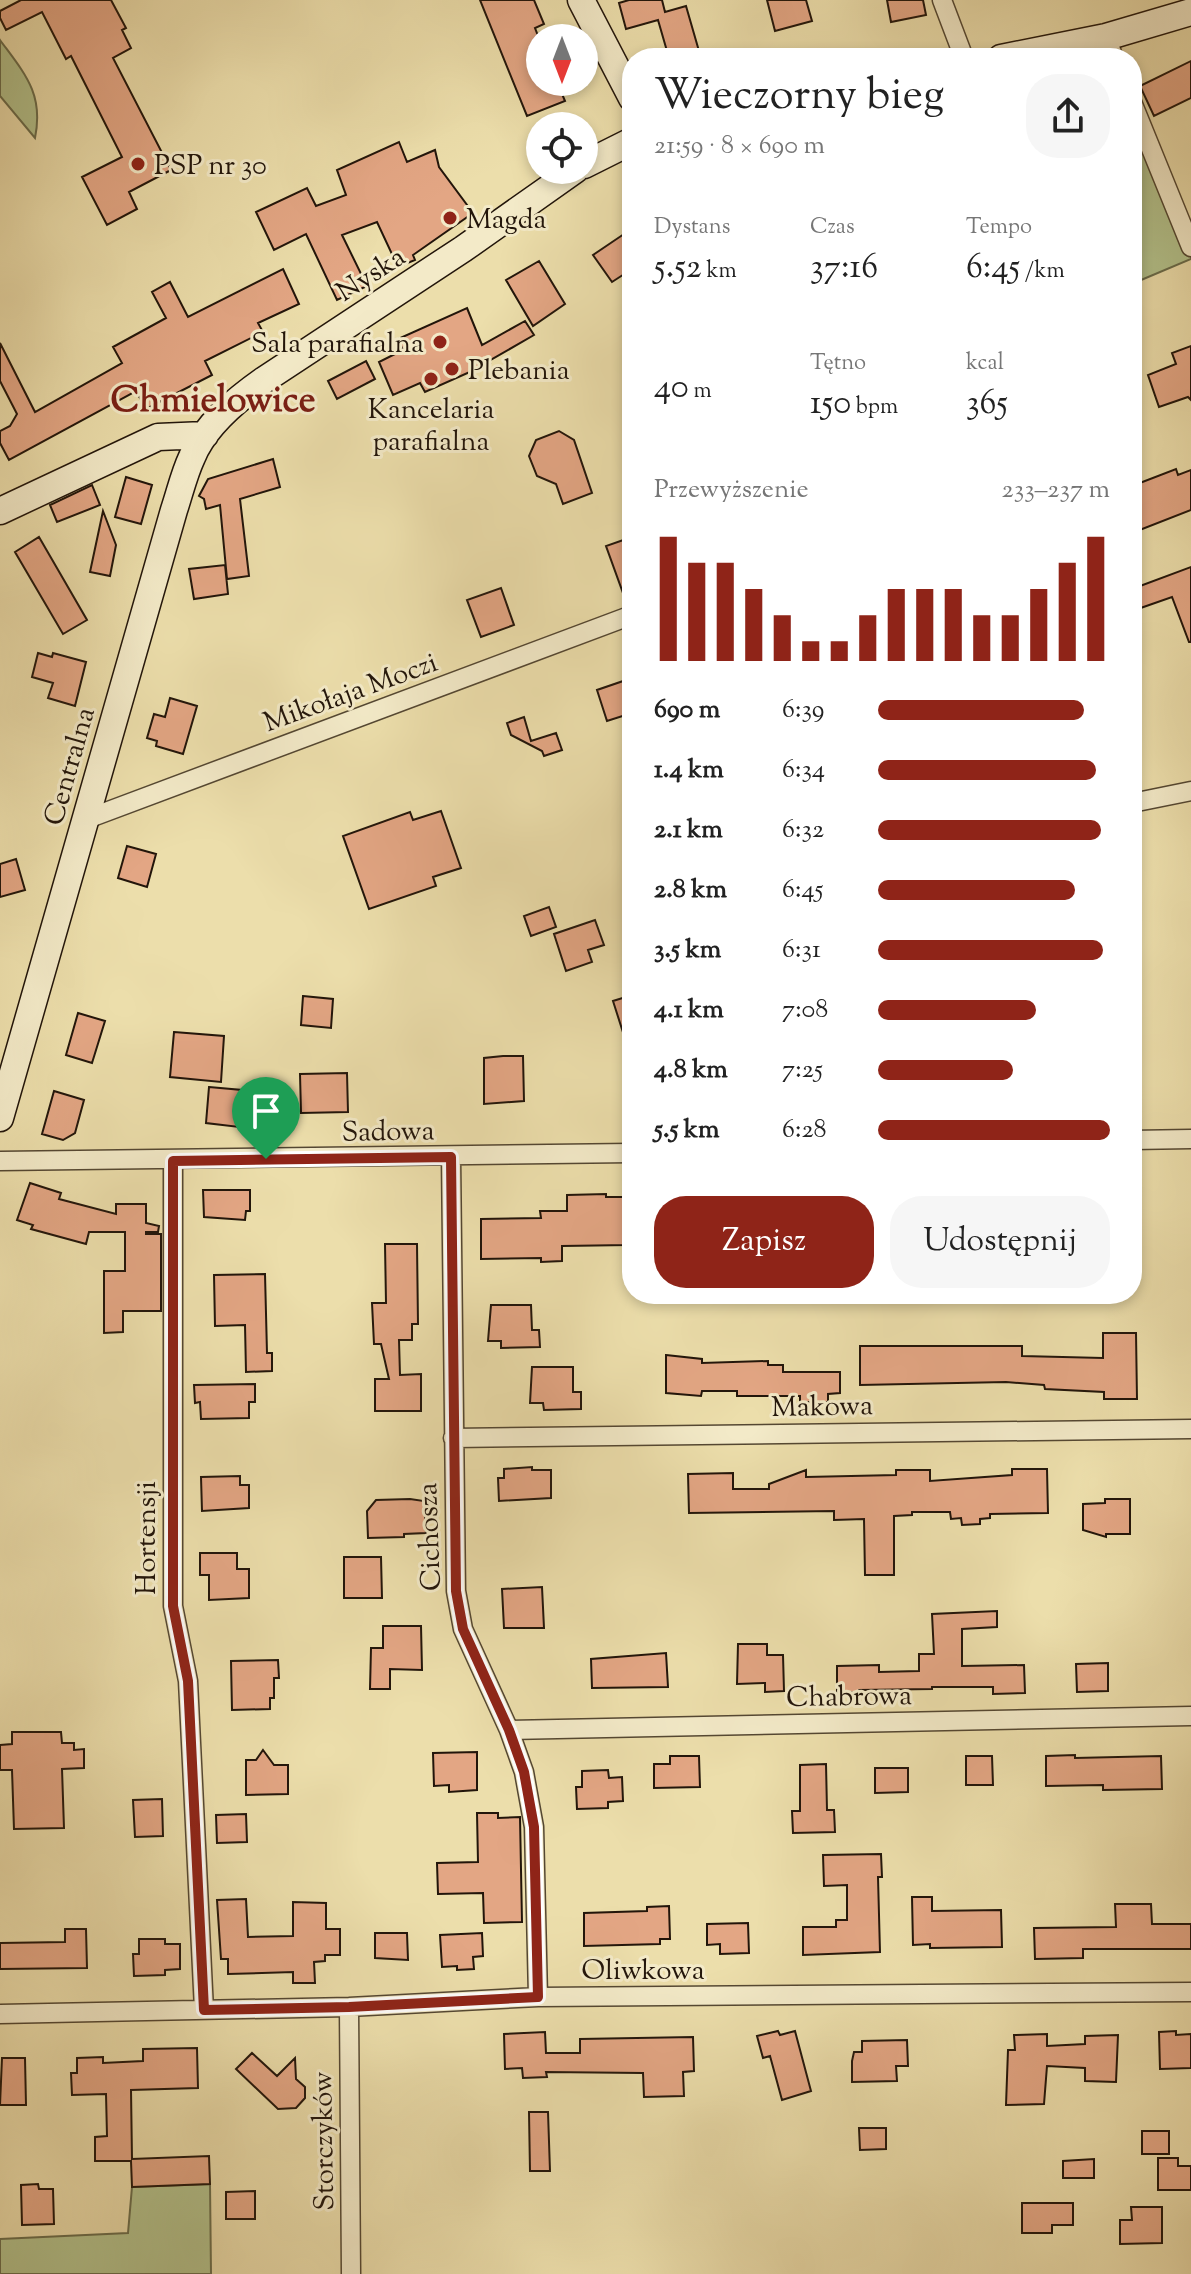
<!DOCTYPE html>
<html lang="pl">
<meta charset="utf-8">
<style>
:root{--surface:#fff;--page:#f6f6f6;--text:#222;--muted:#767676;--accent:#8f2418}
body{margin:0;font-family:"Sorts Mill Goudy",serif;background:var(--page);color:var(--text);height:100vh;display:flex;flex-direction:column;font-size:30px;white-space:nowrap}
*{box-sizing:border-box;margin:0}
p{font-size:26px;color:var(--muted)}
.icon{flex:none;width:44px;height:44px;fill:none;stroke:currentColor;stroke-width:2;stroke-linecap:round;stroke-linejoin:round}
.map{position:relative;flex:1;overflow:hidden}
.details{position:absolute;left:622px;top:48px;width:520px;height:1256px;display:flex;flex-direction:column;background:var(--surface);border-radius:32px;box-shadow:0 4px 12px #0003}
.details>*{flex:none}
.needle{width:52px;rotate:180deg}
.buttons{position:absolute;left:526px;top:24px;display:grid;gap:16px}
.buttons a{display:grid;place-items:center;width:72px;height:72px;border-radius:50%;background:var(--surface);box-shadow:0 4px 12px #0003;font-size:40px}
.pin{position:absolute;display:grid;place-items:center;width:68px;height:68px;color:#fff;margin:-82px -34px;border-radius:50% 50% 50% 0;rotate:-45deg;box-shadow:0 0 8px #0007}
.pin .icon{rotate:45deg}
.round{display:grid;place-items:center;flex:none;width:84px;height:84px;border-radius:32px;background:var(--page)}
.headline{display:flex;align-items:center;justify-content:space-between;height:136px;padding:0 32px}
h1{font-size:44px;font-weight:600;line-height:60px}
.figures{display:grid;grid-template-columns:repeat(3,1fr);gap:12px;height:136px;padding:8px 32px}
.figures div{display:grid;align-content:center}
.figures b{font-size:34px;font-weight:600}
.figures small{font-size:22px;font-weight:400}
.figures p{font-size:22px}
.chart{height:224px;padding:16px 32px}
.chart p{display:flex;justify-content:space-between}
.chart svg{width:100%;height:144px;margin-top:8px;stroke:var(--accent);stroke-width:6}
.button{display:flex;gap:16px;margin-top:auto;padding:16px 32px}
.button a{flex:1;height:92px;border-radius:32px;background:var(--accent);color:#fff;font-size:32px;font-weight:600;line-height:92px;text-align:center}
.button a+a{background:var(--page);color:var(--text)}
ul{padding:0 32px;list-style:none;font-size:26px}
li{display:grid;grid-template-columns:128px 96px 1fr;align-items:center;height:60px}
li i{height:20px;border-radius:10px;background:var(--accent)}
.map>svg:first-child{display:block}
.green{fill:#b3c28c;stroke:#6a6c4b;stroke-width:2}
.building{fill:#e3a684;stroke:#22150a;stroke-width:2}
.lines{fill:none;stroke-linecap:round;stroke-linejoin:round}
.street-casing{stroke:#544732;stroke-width:21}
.secondary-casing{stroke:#22150a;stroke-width:29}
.street{stroke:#f3eac8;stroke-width:18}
.secondary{stroke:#f3eac8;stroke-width:26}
.route-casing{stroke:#fff;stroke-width:16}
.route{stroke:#8f2418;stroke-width:10}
.poi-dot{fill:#8f2418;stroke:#f3eac8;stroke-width:3}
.labels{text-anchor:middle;stroke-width:6;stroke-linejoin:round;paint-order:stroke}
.poi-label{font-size:28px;fill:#22150a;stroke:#f3eac8;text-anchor:start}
.street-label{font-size:28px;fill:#22150a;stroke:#f3eac8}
.district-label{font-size:36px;font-weight:bold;fill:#7a1f14;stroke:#f3eac8}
</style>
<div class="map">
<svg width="1191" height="2274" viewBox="0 0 1191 2274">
<rect width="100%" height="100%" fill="#ecdeab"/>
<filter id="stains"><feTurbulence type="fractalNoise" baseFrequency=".0025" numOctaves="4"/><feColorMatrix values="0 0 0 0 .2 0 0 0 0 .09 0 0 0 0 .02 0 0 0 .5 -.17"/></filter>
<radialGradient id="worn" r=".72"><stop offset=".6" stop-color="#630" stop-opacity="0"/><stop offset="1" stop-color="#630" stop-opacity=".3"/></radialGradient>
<path class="green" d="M0,40C25,74 44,94 35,138L0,96Z
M1132,102L1191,247V259L1134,283L1132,311Z
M210,2184L211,2274H0V2239L128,2233L132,2187Z"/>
<path class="building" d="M21,0H111L126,28L122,30L131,48L113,58L171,170L129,192L137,209L107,225L82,177L122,157L71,56L66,59L42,12L6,30L0,18V11Z
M480,0H534L544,24L535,28L540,41V82H557L565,101L527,116Z
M629,0H662L665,12L686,6L701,58H669L658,20L626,29L619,3Z
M767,0H806L812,21L775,31Z
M887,0H923L926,15L891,22Z
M1191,61V98L1154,116L1140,86Z
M399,142L407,162L435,150L439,167L473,213L413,255L415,260L398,267L377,222L342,235L367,286L337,300L306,234L274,250L256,212L307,188L316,206L346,195L337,170Z
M624,234L632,245V269L612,282L593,255Z
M539,261L565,304L533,326L506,280Z
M283,269L299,304L258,323L263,332L205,361L212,375L146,409L136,391L9,460L0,443V431L10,426L17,414L0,381V343L35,412L122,363L113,347L166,318L152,292L170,282L188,317Z
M467,308L482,345L525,321L534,335L489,361L490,363L425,392L420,383L393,395L379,362L403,350L398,339Z
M1191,346V400L1188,397L1159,407L1148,375L1176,364L1172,353Z
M366,361L375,379L337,399L328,381Z
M559,431L574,440L592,493L563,504L556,484L537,476L529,456L536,440Z
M273,459L280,487L240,499L249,576L227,579L220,505L206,509L204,499L199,496L208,479Z
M1176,469L1178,475L1191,470V510L1132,533V486Z
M126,477L152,485L141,524L115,517Z
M92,485L100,505L57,522L50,505Z
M103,511L116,545L110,576L90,572Z
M39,537L87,620L63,634L15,552Z
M632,537V603L627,604L606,546Z
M225,565L228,594L194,599L189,569Z
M1191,567V642H1189L1172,597L1132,611V589Z
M501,588L514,625L481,637L467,600Z
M38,653L52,657L53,653L86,662L75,706L48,698L53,683L32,677Z
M632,678V713L607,721L597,690Z
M170,698L197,706L183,754L156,746L157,741L147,738L154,714L165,717Z
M524,717L531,741L556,733L562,750L544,756L542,751L511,735L507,723Z
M441,811L461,868L433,877L436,886L369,909L343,836L410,812L413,820Z
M127,846L156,854L147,887L118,878Z
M16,859L25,890L0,897V864Z
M549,907L556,927L531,936L524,916Z
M595,920L604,945L588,950L592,962L566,971L554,934Z
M632,995V1047L628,1048L613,1001Z
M303,996L333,999L331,1028L301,1025Z
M78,1013L105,1021L92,1063L66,1055Z
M174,1032L224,1036L221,1082L170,1077Z
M503,1056H523L524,1101L484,1104V1058Z
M347,1073L348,1112L301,1113L300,1074Z
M209,1087L242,1090L239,1127L206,1123Z
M54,1091L84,1100L75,1133L63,1140L42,1134Z
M30,1183L61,1193L59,1199L116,1214V1204H146V1223L159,1226L158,1232H146V1234H161V1311H123V1332L104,1333V1271H125V1232H89L86,1244L31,1229L33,1225L17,1220Z
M203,1190H250V1211H246L245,1220L204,1217Z
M606,1194V1197H626L628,1245L562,1246V1261L541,1262V1258L481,1259V1219L541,1218L540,1211H567V1195Z
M385,1244H417L418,1324H412V1340H399L400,1375L421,1374V1411H375V1379H389L381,1344H374L372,1303H386Z
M265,1274L267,1353H272V1371L246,1372L245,1325L215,1326L214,1275Z
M491,1305H531L532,1330H539L540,1347L501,1348V1341H488Z
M1103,1333H1136L1137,1399H1104V1392L1045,1389L1044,1385L1006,1382L860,1385V1346H1022V1356L1103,1358Z
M666,1355L702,1359V1363L768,1361V1365H783V1372H840V1393L828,1394V1402H800V1396H737V1391H702L701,1396L666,1393Z
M532,1367H573V1392H581V1409L544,1410L543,1403H530Z
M255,1384V1402H249V1418L201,1419L200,1402L195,1403L194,1385Z
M532,1467V1470H551V1498L499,1501L498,1478H504V1469Z
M1012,1469H1047L1048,1513L990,1514V1518L980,1519V1524L962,1525L961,1518L951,1519L950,1512H912V1515L894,1516V1575H865L864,1519L834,1520V1511L689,1513L688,1474L733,1473V1489H769V1484L806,1470V1477L896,1475V1470H930V1481L1012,1475Z
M240,1476V1485H249V1508L202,1511L201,1477Z
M410,1499L424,1501L426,1533L404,1534V1537L368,1538L367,1511L376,1500Z
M1105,1499H1130V1534H1106V1537L1083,1530V1504L1105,1503Z
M200,1553H237V1569H249V1598L209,1600V1575H200Z
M344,1557H381L382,1598H344Z
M542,1587L544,1628H504L502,1589Z
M997,1611V1627L962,1629V1666L1024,1665L1025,1693L993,1694V1687H932V1689L859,1690V1692L837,1693V1666L879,1665V1672L919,1671V1654H934L932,1614Z
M383,1626H421L422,1670L390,1669V1689H370L371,1648H383Z
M738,1644H767V1655H783L784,1691L765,1692V1683L737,1684Z
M666,1653L668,1687L592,1688L591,1659Z
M278,1660L279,1678H274V1698H270V1709L232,1710L231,1661Z
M1108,1663V1691L1077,1692L1076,1664Z
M12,1732H61L62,1743H74V1750L84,1749V1768L62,1769L64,1828L14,1829L12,1770H0V1745L12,1744Z
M263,1750L274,1765H288V1794L246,1795V1760H256Z
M477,1752V1790L449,1792V1785L434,1786L433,1753Z
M1075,1755V1758L1161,1756L1162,1789L1103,1790V1785L1046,1786V1756Z
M670,1756H699L700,1787L654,1788V1764H670Z
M966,1756H992L993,1785H966Z
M826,1764L827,1810H834L835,1832L793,1833L792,1811H800V1765Z
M875,1768H908V1792L875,1793Z
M608,1770L609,1778L622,1777L623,1801L608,1802V1808L577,1809L576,1787H582V1771Z
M162,1799L163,1836L135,1837L133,1800Z
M477,1813H498V1818L520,1817L522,1922L484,1923L483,1893L438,1894L437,1863L478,1862Z
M246,1814L247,1842L217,1843L216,1815Z
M881,1854L882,1877H878L880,1952L803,1955V1927H836V1920H847V1885L824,1886L823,1855Z
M912,1897H932V1911L1001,1910L1002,1947L930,1948V1944L913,1945Z
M246,1899L248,1937L293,1936V1902L326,1903V1929H340V1955H325V1961L314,1962L315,1983H293V1972L228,1974V1959H221L217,1900Z
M1115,1904H1151L1152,1924H1191V1949H1083V1958L1035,1959L1034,1928L1116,1927Z
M669,1906L670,1939H660V1944L584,1946V1913L647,1911V1907Z
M748,1923L749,1953L720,1954V1944L707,1945V1924Z
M65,1929H86L87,1968L0,1969V1943L65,1942Z
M375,1933H407L408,1960L375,1958Z
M482,1933L483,1956L473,1957L474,1969L457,1970V1966L442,1967L440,1935Z
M139,1939H165V1944H180V1969L165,1970V1975L134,1976L133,1954H139Z
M778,2031L780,2035L795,2031L811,2091L782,2100L770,2056L763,2058L757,2036Z
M1176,2031V2035L1191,2034V2068L1160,2069L1159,2032Z
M545,2032L546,2053H580V2039L693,2037L694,2071L683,2072L684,2096L644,2097L643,2073L546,2072L547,2077L523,2078L522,2068L505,2069L504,2034Z
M1047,2034V2046L1085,2044V2036L1118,2035L1116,2082L1085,2081V2068L1047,2066L1044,2104L1006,2105L1008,2050H1015L1014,2035Z
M907,2040L908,2066H896L897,2081L852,2082V2061L854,2052H862V2041Z
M197,2048L198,2088L131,2090L132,2159L209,2156L210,2184L132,2187L131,2161H95V2137L107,2136L106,2094L72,2095L71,2073H77V2058L103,2057V2063L143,2061V2049Z
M252,2053L277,2076L295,2058L296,2079L305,2087V2098L296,2108L278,2109L236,2069Z
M2,2058H25L26,2105H0Z
M529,2112H548L550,2171H530Z
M859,2128H886V2149L860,2150Z
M1142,2131H1169V2154H1142Z
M1158,2158H1178V2166H1191V2190H1158Z
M1094,2159V2178H1063V2161Z
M38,2184L39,2189H53L54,2224L22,2225L21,2185Z
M255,2191V2219H226V2192Z
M1022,2203H1073V2225H1052V2233H1022Z
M1131,2207H1162V2243L1120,2244V2220H1132Z"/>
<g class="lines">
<defs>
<path id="street" d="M942,0L964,58
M1106,37L1114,58
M1132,102L1191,247
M1132,803L1191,791
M87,819L632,615
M1132,1140L1191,1139
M451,1157L456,1591L463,1629L509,1730L524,1772L534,1827L538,1997
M0,1161L632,1153
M173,1161V1606L188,1681L204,2010
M453,1438L1191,1429
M509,1730L1191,1716
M349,2007L351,2274
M0,2014L349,2007L538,1997L1191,1992"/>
<path id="secondary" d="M581,0L632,98
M1001,58L1106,37L1191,12
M584,165L632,141
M0,511L158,437L205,435
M0,1118L174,510C180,492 184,474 192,457C205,425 237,399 264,380L463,249L575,170"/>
</defs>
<use href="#street" class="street-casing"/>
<use href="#secondary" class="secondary-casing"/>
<use href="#street" class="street"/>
<use href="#secondary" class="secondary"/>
</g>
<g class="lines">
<defs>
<path id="route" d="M451,1157L456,1591L463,1629L509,1730L524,1772L534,1827L538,1997L349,2007L204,2010L188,1681L173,1606V1161Z"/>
</defs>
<use href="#route" class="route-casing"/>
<use href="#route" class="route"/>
</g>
<g class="poi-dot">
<circle cx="138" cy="164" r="8"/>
<circle cx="450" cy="218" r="8"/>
<circle cx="440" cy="342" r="8"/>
<circle cx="452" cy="369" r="8"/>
<circle cx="431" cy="379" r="8"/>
</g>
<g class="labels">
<g class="poi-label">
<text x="154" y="174">PSP nr 30</text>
<text x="466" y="228">Magda</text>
<text x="424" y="352" text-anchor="end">Sala parafialna</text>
<text x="468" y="379">Plebania</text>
<text x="431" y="418" text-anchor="middle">Kancelaria<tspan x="431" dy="32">parafialna</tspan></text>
</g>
<g class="street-label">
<text transform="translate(370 273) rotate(-33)" y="10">Nyska</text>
<text transform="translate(350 691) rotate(-20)" y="10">Mikołaja Moczi</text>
<text transform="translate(68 766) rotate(-74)" y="10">Centralna</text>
<text transform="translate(388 1130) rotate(-1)" y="10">Sadowa</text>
<text transform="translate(822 1405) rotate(-1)" y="10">Makowa</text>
<text transform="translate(428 1537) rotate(-92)" y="10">Cichosza</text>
<text transform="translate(145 1538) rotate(-90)" y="10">Hortensji</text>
<text transform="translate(849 1695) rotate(-1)" y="10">Chabrowa</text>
<text x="643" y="1979">Oliwkowa</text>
<text transform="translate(322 2141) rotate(-91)" y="10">Storczyków</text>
</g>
<g class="district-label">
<text x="213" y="411">Chmielowice</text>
</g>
</g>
<rect width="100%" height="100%" filter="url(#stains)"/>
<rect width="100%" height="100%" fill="url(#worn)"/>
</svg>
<div class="buttons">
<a><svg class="needle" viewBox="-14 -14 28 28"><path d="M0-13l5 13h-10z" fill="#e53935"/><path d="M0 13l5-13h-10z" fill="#767676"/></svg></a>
<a><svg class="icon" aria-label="locate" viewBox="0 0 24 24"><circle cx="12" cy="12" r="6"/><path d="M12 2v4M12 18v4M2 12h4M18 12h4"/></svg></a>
</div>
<div class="pin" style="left:266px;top:1159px;background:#1e9e55"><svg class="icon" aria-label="arrive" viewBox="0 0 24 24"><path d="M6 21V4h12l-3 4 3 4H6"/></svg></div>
<section class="details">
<div class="headline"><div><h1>Wieczorny bieg</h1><p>21:59 · 8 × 690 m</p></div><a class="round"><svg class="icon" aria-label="share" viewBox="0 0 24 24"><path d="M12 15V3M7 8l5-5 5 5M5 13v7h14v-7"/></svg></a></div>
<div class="figures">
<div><p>Dystans</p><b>5.52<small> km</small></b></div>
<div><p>Czas</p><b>37:16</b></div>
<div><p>Tempo</p><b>6:45<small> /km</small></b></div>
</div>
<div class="figures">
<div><b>40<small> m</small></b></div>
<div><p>Tętno</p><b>150<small> bpm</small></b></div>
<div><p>kcal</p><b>365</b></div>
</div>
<div class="chart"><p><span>Przewyższenie</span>233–237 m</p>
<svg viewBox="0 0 160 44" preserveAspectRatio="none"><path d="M5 44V6M15 44V14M25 44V14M35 44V22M45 44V30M55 44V38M65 44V38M75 44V30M85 44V22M95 44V22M105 44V22M115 44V30M125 44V30M135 44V22M145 44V14M155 44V6"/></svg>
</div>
<ul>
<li><b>690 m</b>6:39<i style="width:89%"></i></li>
<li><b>1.4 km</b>6:34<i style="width:94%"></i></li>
<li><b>2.1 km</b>6:32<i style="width:96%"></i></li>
<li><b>2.8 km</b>6:45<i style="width:85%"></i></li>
<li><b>3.5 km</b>6:31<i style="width:97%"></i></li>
<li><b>4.1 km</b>7:08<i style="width:68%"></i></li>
<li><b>4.8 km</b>7:25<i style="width:58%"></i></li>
<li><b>5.5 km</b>6:28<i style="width:100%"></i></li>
</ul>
<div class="button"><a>Zapisz</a><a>Udostępnij</a></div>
</section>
</div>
